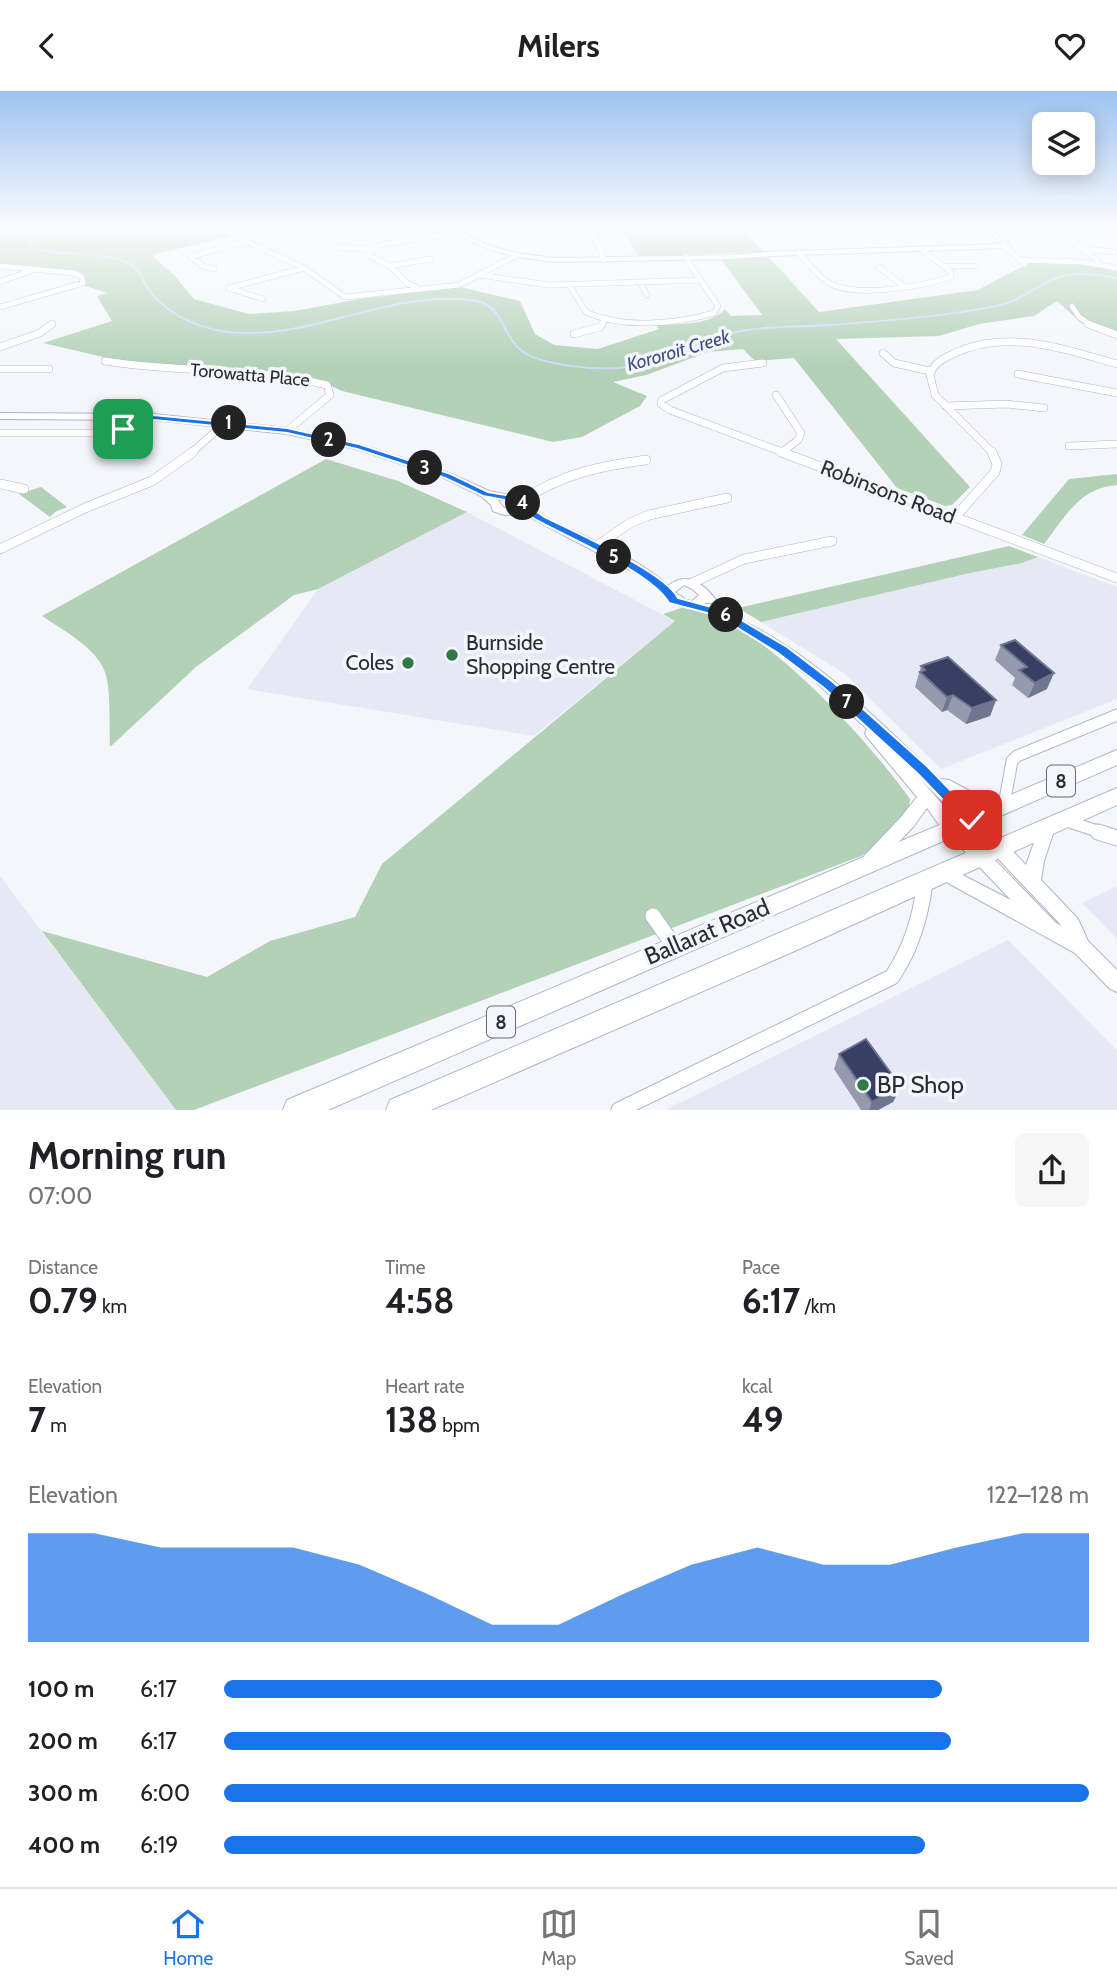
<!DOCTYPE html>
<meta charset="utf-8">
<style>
:root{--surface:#fff;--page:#f6f6f6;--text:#202124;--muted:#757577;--line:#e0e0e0;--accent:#1a73e8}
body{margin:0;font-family:Cabin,sans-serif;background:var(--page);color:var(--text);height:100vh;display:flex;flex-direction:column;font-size:26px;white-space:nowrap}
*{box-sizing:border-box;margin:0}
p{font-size:23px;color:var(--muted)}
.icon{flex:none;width:38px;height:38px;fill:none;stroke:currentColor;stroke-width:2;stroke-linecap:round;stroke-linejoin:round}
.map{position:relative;height:1019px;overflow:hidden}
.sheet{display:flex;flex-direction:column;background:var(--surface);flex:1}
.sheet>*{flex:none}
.fabs{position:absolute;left:1032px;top:21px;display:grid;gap:14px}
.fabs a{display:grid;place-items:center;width:63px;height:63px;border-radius:10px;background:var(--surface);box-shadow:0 4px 18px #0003;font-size:35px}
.pin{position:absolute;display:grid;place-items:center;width:60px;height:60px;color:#fff;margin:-30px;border-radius:14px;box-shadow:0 4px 10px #0006}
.km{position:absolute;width:35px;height:35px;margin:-18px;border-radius:50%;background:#222;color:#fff;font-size:19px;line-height:35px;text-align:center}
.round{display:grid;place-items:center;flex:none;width:74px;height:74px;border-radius:10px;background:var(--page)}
.headline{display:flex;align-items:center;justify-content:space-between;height:119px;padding:0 28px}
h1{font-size:38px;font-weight:700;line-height:52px}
.metrics{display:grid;grid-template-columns:repeat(3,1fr);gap:10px;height:119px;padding:7px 28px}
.metrics div{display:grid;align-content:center}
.metrics b{font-size:35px;font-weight:700}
.metrics small{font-size:19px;font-weight:400}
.metrics p{font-size:19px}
.chart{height:196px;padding:14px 28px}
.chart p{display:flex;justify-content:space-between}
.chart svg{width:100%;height:126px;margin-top:7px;fill:var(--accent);opacity:.7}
ul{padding:0 28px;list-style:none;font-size:23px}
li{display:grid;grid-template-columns:112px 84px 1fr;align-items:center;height:52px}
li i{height:18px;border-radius:9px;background:var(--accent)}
header{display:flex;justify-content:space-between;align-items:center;height:91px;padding:0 28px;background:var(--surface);font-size:32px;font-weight:700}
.tab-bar{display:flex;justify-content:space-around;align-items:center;height:98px;border-top:2px solid var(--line);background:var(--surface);font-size:19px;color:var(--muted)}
.tab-bar a{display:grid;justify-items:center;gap:4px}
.tab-bar .selected{color:var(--accent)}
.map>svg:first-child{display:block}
.built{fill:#e6e9f5}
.green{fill:#b2d1b7}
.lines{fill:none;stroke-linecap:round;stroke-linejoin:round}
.stream{stroke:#cfd9fb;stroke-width:2}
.minor-far4-casing{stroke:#aeb4ca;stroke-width:6}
.minor-far3-casing{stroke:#aeb4ca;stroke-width:8}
.minor-far2-casing{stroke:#aeb4ca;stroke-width:10}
.minor-far1-casing{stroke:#aeb4ca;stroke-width:13}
.minor-casing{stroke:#aeb4ca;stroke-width:17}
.tertiary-casing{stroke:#aeb4ca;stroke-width:2}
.secondary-casing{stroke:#aeb4ca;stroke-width:2}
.trunk-casing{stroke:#aeb4ca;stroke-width:2}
.minor-far4{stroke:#fff;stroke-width:5}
.minor-far3{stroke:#fff;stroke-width:7}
.minor-far2{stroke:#fff;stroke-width:9}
.minor-far1{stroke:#fff;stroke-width:11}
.minor{stroke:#fff;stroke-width:15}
.tertiary{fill:#fff;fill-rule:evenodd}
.secondary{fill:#fff;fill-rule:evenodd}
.trunk{fill:#fff;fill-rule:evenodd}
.wall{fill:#969aae}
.shaded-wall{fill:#707690}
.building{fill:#373f62;stroke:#707690;stroke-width:2}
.route{fill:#1a73e8;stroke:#fff;stroke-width:2}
.poi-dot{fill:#317946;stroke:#f5f6fb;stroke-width:2.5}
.labels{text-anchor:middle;stroke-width:7;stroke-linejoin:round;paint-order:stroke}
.far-street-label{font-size:18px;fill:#2b2d36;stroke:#f5f6fb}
.far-water-label{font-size:19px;font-style:italic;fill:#424c82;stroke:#f5f6fb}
.shield{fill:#f5f6fb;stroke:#686971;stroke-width:2}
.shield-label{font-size:19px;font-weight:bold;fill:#2b2d36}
.street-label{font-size:21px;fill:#2b2d36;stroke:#f5f6fb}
.poi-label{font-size:21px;fill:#2b2d36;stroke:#f5f6fb;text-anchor:start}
.near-street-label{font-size:24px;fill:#2b2d36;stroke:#f5f6fb}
.near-poi-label{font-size:24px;fill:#2b2d36;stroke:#f5f6fb;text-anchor:start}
</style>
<header><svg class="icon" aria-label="back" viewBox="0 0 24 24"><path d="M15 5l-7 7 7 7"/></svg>Milers<svg class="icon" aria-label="heart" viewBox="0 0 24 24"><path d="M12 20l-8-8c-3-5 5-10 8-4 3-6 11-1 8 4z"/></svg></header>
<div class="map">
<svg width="1117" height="1019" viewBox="0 0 1117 1019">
<rect width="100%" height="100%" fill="#f5f6fb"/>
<path class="built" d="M740,135H978L989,145L757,153Z
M467,421L675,530L534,645L247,598L318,498Z
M1038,466L1117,496V608L941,678L845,583L761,531L970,482L1022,472Z
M0,785L176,1019H0Z
M1117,795V848L1082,812Z
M1008,849L1117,959V1019H665Z"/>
<path class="green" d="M0,135H210L234,145L151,164L174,184L194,208L249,223L294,220L360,208L460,196L520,210L535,243L554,254L598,258L659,238L656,233C676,234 712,234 725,218L731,225L762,224L720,167L768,165L819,221L978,199L1031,171L1086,172L1117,178V247L1080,231L1057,210L1034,225L979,233L939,245L836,248L970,396L952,414L945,415L897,397L794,267L755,270L743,258L708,261L646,284L613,291L647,305L640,315L582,346L553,351L342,300L315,287L146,276L43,252L112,230L97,205L107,202L83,194L86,193L83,184L78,182L0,173Z
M621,135H740L764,161L638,165Z
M326,368L398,390L467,421L318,498L294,504L196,576L110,656C109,635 111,604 106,584C98,557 64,540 42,525Z
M1117,383V394C1079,397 1066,425 1044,453L1022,444L1069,388Z
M41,396L67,416L55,421L50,426L19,403Z
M1009,455L1038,466L1022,472L970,482L761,531L738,517Z
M681,517C751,516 871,653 910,708C910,732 880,753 861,765L194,1019H176L42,840L207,886L270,850L355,826L382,773L675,530L663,523Z"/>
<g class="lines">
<path class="stream" d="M0,135L29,150L31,156C62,167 98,158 128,172C140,177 142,190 149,199C170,227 207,241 241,242C320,245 397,197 477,210C503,215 503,246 522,260C540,274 595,279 618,277C663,273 703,246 747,239C773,235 802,236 828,234C885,230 940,226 996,215C1021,210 1033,197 1054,188C1073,180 1097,183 1117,187"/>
<defs>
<path id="minor-far4" d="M213,135L304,177L345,206
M301,135L322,141L370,135
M518,135L548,146L597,148
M590,135L604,169
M1056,136L1117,142
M1057,137L1098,170V173
M338,156L369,158
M1005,156L1025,173
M1083,158L1117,161
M799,162C808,172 818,186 831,193C858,207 922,195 951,186V181L921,158
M1021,169L1082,171L1117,177
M0,175L74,182L82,186L83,192L0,216
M390,175L430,168
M945,175H975
M879,176L902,194
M214,178L203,175L191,166L247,149
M479,184L549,194L701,189
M0,191L30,180
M640,191L647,204
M569,194L586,221C622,238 676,233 714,222L718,215L685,166
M416,196L408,193L390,175L370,165L368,160L384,153L459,142
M345,206L459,194L517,164
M263,208L229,197L304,177
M1072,215L1079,226L1091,234
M601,234L606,227"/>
<path id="minor-far3" d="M1088,233L1117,244
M574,243L600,236L602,233
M0,256L40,242L52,233
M883,262L894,272L930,280
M105,270C178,282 255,276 327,294L330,304L287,340
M763,272L723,277L662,309L661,313L670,319L785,362
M0,278H49
M1018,283L1117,302
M776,304L801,342L798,349L782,361
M946,315L1007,313L1044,317
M0,342H112L153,326
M1069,355L1117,353
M191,362L225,332
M993,362L935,304L930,284C934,272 942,268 953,263C1005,237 1065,258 1117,273"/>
<path id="minor-far2" d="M781,361L1117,487
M0,393L24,398
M522,410C560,383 601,375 646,369
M955,426L995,381L997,373L992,361
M595,456L630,432L649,424L727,407
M0,458L85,417L152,390L193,361
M692,492L744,468L832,450"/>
<path id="minor-far1" d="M1004,714L1012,670L1017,665L1117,624
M1064,729L1103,742"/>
<path id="minor" d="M1098,741L1117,747
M653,825L674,855
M619,1019L892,886C911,858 921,824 925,791"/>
<path id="tertiary" d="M446,135C457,134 466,144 475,148C501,161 529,164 556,167L733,164L763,161L1002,153L982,135H988L1011,155L1008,157L770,165L733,168L556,171C517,167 478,160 446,135Z
M0,322L153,323L287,337L362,354L452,383L489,400L524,407C534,425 560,433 578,442C608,457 643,471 668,495C687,479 704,493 716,509L714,512H706L703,514C797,544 870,622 940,688L949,689L979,705L1005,712L1007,716L1005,720L999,722L965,712L980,729L978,734L972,735L966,734L920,688L959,732L961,737L959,742C944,746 935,727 927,717L913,736L876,775L870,777L864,775L862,770L864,765L901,726L917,706L867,646L865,642L867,638L816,591L776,560L734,535L711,524L677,514L648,490L634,481L535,429L523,421C513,426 504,425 493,420L491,414L481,405L444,387L356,358L287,343L153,329L0,328ZM497,408L516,411L517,415L512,418L504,417ZM684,494L692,498L699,504L692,510L686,509L675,501Z"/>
<path id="secondary" d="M972,723L978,724L1026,774L1041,732L1047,730L1053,732L1055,737L1044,770L1041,789L1078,828L1088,850L1117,879V901L1110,898L1075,862L939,787L937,782L939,777L945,775L1011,809L947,742L945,737L947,732L953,730L959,732L1056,832L1062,835L966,734L964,729L966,724Z"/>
<path id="trunk" d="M1117,659V674L328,1019H283L287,1009Z
M1117,697V714L788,863L431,1019H386L390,1009Z"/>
</defs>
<use href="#minor-far4" class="minor-far4-casing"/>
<use href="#minor-far3" class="minor-far3-casing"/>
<use href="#minor-far2" class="minor-far2-casing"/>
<use href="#minor-far1" class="minor-far1-casing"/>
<use href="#minor" class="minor-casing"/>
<use href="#tertiary" class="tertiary-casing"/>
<use href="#secondary" class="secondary-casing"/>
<use href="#trunk" class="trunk-casing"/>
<use href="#minor-far4" class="minor-far4"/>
<use href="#minor-far3" class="minor-far3"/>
<use href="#minor-far2" class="minor-far2"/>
<use href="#minor-far1" class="minor-far1"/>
<use href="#minor" class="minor"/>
<use href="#tertiary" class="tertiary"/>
<use href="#secondary" class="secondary"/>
<use href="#trunk" class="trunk"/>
</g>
<path class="wall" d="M1015,549L1047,598L1028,607L1012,594L1015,587L995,569L1001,554Z
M921,575L996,609L990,625L966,633L947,619L942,621L915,596Z
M839,963L901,996L893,1011L878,1019H861L834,978Z"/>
<path class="shaded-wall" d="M1054,582L1047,598L1028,607L1035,592Z
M953,604L947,619L942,621L947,606Z
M996,609L990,625L966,633L972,617Z
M901,996L893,1011L878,1019H869L872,1011Z"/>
<path class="building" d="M1015,549L1054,582L1035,592L1019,579L1027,576L1001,554Z
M948,566L996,609L972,617L953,604L947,606L920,581L925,579L921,575Z
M866,948L901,996L872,1011L839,963Z"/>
<linearGradient id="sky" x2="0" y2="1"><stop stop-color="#9ec3f0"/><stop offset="0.49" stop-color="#fafbfd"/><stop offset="1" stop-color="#fafbfd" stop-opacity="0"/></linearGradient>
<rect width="1117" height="277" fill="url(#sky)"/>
<path class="route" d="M153,324L287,337L359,353L451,383L488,401L523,407L527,414L543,425C572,440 666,481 678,507L726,520L787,556L833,591L928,676L979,729L977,733H966L918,683L824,597L778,562L718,525L669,512C652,482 569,447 536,429L520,418L516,411L483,405L445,387L357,358L287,342L154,329L126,340L119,338Z"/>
<g class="poi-dot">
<circle cx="452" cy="564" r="7"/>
<circle cx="408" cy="572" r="7"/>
<circle cx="863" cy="994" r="7"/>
</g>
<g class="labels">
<g class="far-street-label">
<text transform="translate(250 284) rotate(5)" y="6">Torowatta Place</text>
</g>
<g class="far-water-label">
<text transform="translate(678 259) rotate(-16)" y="7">Kororoit Creek</text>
</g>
<g class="shield">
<rect x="1047" y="674.5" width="28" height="31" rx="5"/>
<rect x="487" y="915.5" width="28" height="31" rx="5"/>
</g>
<g class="shield-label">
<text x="1061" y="697">8</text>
<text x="501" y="938">8</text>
</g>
<g class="street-label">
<text transform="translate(888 401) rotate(21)" y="7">Robinsons Road</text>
</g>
<g class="poi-label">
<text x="466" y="559">Burnside<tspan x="466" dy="24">Shopping Centre</tspan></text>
<text x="394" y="579" text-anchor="end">Coles</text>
</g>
<g class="near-street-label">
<text transform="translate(707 841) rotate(-23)" y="8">Ballarat Road</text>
</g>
<g class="near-poi-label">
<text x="877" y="1002">BP Shop</text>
</g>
</g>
</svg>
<div class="fabs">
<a><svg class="icon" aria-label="layers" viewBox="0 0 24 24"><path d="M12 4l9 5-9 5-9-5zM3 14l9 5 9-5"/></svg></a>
</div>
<div class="pin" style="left:123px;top:338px;background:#1e9e55"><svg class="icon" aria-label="arrive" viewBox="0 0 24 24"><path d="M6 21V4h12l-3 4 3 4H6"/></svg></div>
<div class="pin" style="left:972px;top:729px;background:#d93025"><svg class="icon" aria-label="check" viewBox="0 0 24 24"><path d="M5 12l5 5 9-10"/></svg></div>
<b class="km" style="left:229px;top:332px">1</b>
<b class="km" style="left:329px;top:349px">2</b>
<b class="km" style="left:425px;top:377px">3</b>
<b class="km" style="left:523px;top:412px">4</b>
<b class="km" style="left:614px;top:466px">5</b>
<b class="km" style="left:726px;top:524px">6</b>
<b class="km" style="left:847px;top:611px">7</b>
</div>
<section class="sheet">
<div class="headline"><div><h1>Morning run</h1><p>07:00</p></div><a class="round"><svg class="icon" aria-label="share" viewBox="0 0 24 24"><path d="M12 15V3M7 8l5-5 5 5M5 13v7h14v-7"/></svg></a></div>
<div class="metrics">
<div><p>Distance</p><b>0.79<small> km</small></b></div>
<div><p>Time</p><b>4:58</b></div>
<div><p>Pace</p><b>6:17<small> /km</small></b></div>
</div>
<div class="metrics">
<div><p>Elevation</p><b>7<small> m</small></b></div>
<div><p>Heart rate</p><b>138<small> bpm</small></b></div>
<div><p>kcal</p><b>49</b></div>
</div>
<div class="chart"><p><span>Elevation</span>122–128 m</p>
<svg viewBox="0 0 160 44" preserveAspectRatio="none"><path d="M0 44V6L10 6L20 11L30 11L40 11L50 17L60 27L70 38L80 38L90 27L100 17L110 11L120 17L130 17L140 11L150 6L160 6V44z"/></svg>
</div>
<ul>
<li><b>100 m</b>6:17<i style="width:83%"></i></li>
<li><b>200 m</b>6:17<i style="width:84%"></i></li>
<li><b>300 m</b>6:00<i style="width:100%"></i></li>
<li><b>400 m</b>6:19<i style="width:81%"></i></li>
</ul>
</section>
<nav class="tab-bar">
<a class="selected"><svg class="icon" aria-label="home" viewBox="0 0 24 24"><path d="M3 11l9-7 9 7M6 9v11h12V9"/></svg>Home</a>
<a><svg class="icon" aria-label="map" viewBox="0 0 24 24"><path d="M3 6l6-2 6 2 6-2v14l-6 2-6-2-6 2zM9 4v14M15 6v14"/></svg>Map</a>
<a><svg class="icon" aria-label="saved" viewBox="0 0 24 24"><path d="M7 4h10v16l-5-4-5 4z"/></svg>Saved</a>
</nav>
